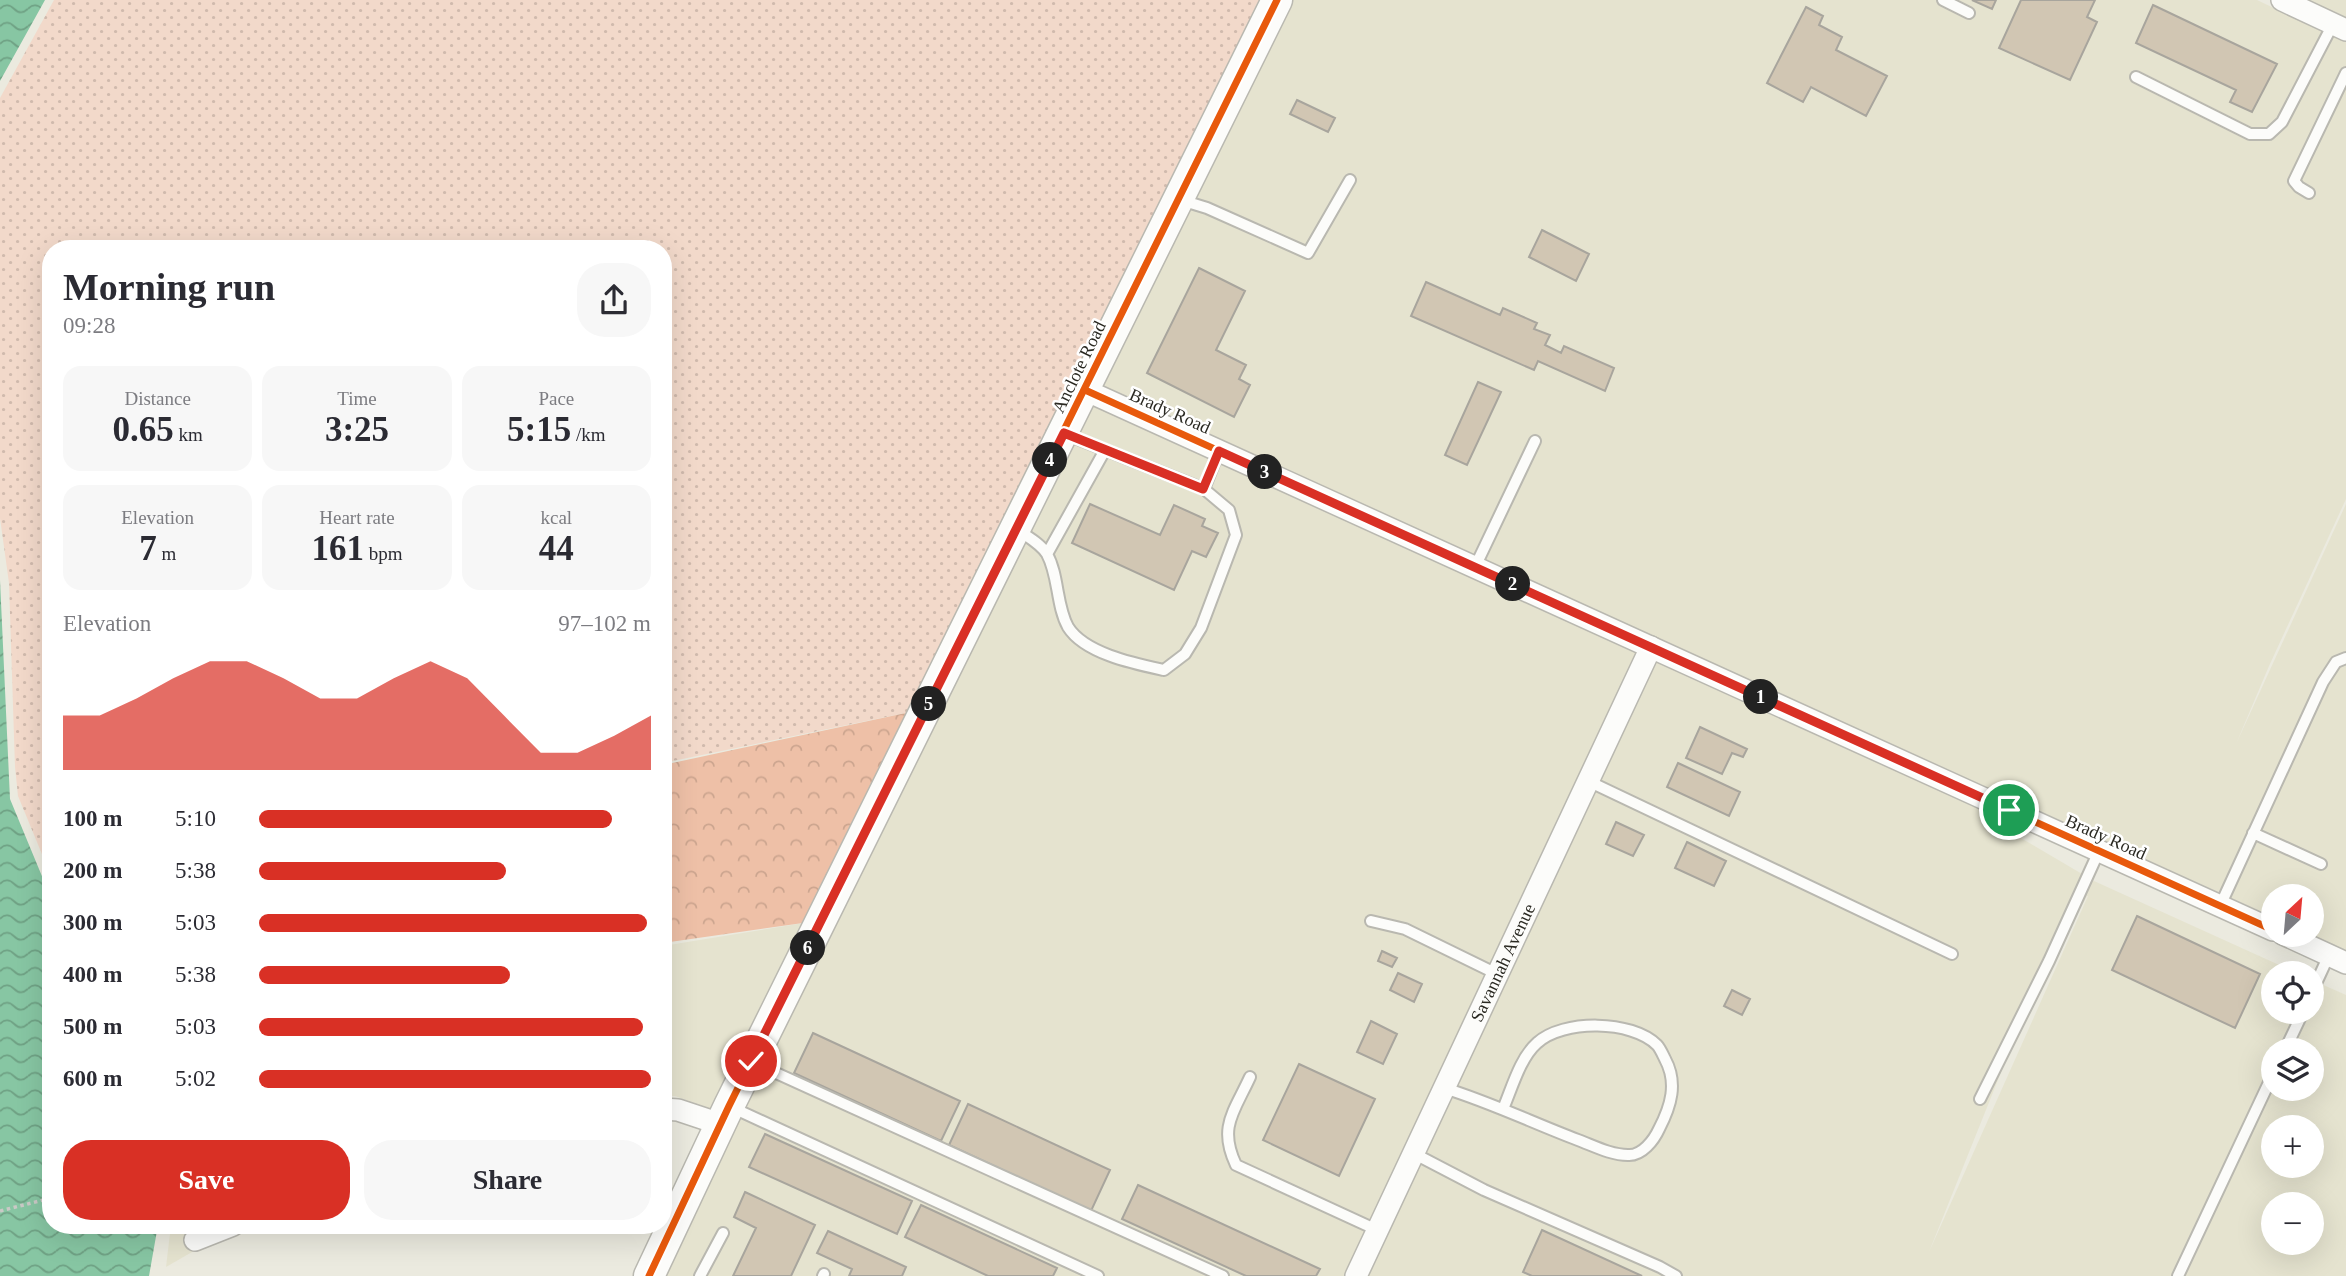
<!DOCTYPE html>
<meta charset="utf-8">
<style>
:root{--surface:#fff;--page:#f7f7f7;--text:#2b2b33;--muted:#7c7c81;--accent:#d93025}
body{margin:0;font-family:"Times New Roman",serif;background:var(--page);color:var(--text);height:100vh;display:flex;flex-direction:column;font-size:26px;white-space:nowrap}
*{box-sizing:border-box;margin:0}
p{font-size:23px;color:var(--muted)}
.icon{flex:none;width:38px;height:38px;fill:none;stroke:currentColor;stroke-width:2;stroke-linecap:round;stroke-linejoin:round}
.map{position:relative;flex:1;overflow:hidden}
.details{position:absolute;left:42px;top:240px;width:630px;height:994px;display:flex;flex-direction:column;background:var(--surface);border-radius:28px;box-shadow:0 7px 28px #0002}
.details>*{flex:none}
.needle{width:46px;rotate:26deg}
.tools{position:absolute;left:2261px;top:884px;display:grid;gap:14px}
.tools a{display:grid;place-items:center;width:63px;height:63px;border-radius:50%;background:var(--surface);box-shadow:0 7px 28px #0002;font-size:35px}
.pin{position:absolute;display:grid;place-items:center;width:60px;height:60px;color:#fff;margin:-30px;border:4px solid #fff;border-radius:50%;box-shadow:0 2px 7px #0007}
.km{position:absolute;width:35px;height:35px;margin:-18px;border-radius:50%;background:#222;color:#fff;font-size:19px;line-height:35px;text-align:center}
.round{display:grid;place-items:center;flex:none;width:74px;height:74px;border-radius:28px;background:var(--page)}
.overview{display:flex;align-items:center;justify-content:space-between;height:119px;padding:0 21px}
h1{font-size:38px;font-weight:800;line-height:52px}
.stats{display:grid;grid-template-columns:repeat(3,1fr);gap:10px;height:119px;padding:7px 21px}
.stats div{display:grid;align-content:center;border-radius:18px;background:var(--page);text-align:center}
.stats b{font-size:35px;font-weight:800}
.stats small{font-size:19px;font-weight:400}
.stats p{font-size:19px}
.chart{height:196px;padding:14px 21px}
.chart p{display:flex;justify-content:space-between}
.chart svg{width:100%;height:126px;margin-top:7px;fill:var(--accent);opacity:.7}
.button{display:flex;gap:14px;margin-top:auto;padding:14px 21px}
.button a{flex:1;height:80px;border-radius:28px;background:var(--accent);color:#fff;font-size:28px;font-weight:800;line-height:80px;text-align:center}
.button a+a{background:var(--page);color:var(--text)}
ul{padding:0 21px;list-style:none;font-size:23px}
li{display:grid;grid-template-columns:112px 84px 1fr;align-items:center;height:52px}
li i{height:18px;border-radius:9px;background:var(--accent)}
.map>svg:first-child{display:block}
.built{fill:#e5e3cf;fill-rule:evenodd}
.grass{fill:url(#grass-dots)}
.forest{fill:url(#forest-crowns)}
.water{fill:url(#water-waves)}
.building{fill:#d1c6b3;stroke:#a8a59d;stroke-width:2}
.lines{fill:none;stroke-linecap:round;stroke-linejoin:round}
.lane-casing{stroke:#b9b8b0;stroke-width:14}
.street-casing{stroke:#b9b8b0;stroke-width:24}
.secondary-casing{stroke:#b9b8b0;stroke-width:33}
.path{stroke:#cac9c6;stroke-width:3.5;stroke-dasharray:3.5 3.5;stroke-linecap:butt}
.lane{stroke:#fcfcfa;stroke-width:10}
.street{stroke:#fcfcfa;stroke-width:21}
.secondary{stroke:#fcfcfa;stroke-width:30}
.cycleway-casing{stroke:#fff;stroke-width:11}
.cycleway{stroke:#e8590c;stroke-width:7}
.route-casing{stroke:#fff;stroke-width:14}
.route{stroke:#d93025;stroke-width:9}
.labels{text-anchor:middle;stroke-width:5;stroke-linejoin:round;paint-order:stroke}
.street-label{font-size:18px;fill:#2a2922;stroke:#fff}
</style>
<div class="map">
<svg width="2346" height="1276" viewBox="0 0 2346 1276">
<defs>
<pattern id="grass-dots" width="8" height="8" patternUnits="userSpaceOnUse" patternTransform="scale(1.75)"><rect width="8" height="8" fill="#f2d9ca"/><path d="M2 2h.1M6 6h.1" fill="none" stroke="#d0baad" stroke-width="1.8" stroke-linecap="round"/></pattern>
<pattern id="forest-crowns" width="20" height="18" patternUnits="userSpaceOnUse" patternTransform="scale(1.75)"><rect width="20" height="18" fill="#eec0a7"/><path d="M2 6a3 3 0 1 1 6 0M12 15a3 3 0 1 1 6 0" fill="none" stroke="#cca58f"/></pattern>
<pattern id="water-waves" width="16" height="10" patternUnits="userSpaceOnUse" patternTransform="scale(1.75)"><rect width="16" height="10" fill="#87c6a3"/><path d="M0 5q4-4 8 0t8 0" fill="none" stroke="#6fa184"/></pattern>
</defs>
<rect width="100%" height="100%" fill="#ebeadf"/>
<path class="built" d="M1288,0H2257L2346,42V499L2269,666L2236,744L2346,504V950L2311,935L2312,896H2273V917L1098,384Z
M2306,0H2346V19Z
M1089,403L1638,653L1345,1276H659Z
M1655,660L2013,823L2009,831L2094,881L2297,973H2273V1012H2312V980L2346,995V1276H1366ZM2087,896H2088L1929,1252L2020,1025ZM2273,1050H2312V1088H2273ZM2273,1127H2312V1166H2273ZM2273,1204H2312V1242H2273Z
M810,922L716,1111L675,1096H663V946Z
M171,1225H239L166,1267Z"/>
<path class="grass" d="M54,0H1267L915,711L663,763V248H51V876L18,796L15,767L9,583L0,518V98Z"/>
<path class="forest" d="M915,711L810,922L663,943V765Z"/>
<path class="water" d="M0,0H45L0,81Z
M0,580L10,799L51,898V1225H158L149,1276H0Z"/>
<path class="building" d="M1972,0H1996L1992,9Z
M2021,0H2095L2087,17L2097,22L2070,80L1999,48Z
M2153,5L2277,64L2252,112L2230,102L2236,90L2136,43Z
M1806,7L1823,16L1819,25L1842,37L1836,50L1887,76L1866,116L1811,87L1803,102L1767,83Z
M1297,100L1335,118L1328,132L1290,114Z
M1542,230L1589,254L1576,281L1529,257Z
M1199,268L1245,291L1216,350L1246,365L1239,379L1250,385L1234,417L1147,373Z
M1426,282L1500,315L1503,308L1537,323L1534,329L1550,335L1545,345L1561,353L1564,346L1614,368L1605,391L1538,361L1534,370L1411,316Z
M1478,382L1501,392L1467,465L1445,455Z
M1090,504L1160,535L1174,505L1205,519L1202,526L1218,533L1206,557L1192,551L1174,590L1072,543Z
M1700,727L1747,749L1743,757L1732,753L1722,774L1686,758Z
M1678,763L1740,792L1729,816L1667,787Z
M1616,822L1644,835L1633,856L1606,844Z
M1687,842L1726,861L1714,886L1675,868Z
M2137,916L2260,974L2235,1028L2112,970Z
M1382,951L1397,958L1392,967L1378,961Z
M1398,973L1422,984L1414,1002L1390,990Z
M1732,990L1750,999L1742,1015L1724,1006Z
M1371,1021L1397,1034L1383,1064L1357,1052Z
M813,1033L960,1101L941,1141L794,1073Z
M1299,1064L1375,1099L1339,1176L1263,1140Z
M968,1104L1110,1170L1091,1211L949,1145Z
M765,1134L912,1201L897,1234L749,1167Z
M1138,1185L1320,1269L1316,1276H1246L1122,1219Z
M745,1192L815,1225L791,1276H733L756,1228L734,1217Z
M921,1205L1057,1268L1053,1276H988L905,1237Z
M1542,1230L1642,1276H1532L1523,1272Z
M828,1231L906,1267L902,1276H849L852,1269L817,1253Z"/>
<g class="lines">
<defs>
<path id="lane" d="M1943,0L1969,13
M2136,77L2250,134H2269L2282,122L2333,24
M2309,193L2299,187L2294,181L2346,73
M1181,200L1207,208L1308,253L1350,180
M1204,489L1219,451
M1018,530C1028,537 1041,544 1047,554C1059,576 1056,605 1068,627C1085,654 1136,664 1164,670L1185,654L1201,628L1236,535L1229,510L1204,489L1065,434
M1047,554L1105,450
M1475,567L1535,441
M1588,781L1952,954
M2253,833L2321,864
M2220,906L2323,682L2336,662L2346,658
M1371,921L1405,929L1497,974
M2312,992L2329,955
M2285,1050L2303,1012
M754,1063L1223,1276
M1250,1077C1234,1112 1218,1127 1236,1165L1377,1230
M1444,1088C1490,1102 1533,1123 1578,1140C1594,1146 1611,1155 1628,1155C1642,1156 1654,1140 1659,1129C1671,1106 1678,1083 1665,1059C1663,1055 1660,1048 1657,1045C1632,1020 1563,1019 1537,1043C1520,1058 1512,1088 1503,1109
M1980,1099L2049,961L2099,851
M731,1107L1098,1276
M1413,1153L1484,1190L1660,1267L1676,1276
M700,1276L723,1233
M823,1276L824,1274
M2178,1276L2273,1074"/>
<g id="street">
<path d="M2282,0L2346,30"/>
<path d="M1085,390L2273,930"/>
<path d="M2283,934L2346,963"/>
<path d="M663,1109L678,1110L720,1124"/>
<path d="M195,1240L233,1225"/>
<path id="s1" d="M1356,1276L1651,647"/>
</g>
<path id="secondary" d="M649,1276L729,1106L1277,0"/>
</defs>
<use href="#lane" class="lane-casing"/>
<use href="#street" class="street-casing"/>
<use href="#secondary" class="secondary-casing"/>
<path class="path" d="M0,1211L51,1198"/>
<use href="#lane" class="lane"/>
<use href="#street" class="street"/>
<use href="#secondary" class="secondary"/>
<defs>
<path id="cycleway" d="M1085,390L2273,930
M649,1276L729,1106L1277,0"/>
</defs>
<use href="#cycleway" class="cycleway-casing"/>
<use href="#cycleway" class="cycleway"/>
</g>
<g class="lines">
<defs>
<path id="route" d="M751,1061L1064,433L1203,489L1219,451L2009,810"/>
</defs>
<use href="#route" class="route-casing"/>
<use href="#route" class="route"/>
</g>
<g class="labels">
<g class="street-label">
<text transform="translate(1079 367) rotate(-64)" y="6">Anclote Road</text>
<text transform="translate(1170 411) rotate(24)" y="6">Brady Road</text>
<text transform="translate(2106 837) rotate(24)" y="6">Brady Road</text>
<text dy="6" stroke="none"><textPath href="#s1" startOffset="346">Savannah Avenue</textPath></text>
</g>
</g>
</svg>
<div class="tools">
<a><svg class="needle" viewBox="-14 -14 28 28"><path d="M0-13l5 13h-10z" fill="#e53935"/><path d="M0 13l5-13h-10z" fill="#7c7c81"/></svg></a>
<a><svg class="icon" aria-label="locate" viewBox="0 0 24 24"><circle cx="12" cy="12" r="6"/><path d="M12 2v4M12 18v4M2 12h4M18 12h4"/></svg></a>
<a><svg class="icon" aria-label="layers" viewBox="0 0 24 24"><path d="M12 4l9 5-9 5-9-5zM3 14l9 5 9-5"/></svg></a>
<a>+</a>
<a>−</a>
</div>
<div class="pin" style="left:2009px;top:810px;background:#1e9e55"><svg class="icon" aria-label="arrive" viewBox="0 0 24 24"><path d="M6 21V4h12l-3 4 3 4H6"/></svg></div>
<div class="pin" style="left:751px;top:1061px;background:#d93025"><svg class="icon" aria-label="check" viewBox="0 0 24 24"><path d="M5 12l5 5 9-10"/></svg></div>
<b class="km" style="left:1761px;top:697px">1</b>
<b class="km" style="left:1513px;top:584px">2</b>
<b class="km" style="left:1265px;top:472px">3</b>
<b class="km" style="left:1050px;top:460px">4</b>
<b class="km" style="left:929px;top:704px">5</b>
<b class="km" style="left:808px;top:948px">6</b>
<section class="details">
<div class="overview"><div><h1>Morning run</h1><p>09:28</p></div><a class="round"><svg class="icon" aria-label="share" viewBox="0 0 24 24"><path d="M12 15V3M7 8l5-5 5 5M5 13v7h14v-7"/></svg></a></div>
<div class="stats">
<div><p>Distance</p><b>0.65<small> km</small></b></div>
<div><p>Time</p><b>3:25</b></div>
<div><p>Pace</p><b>5:15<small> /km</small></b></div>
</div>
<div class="stats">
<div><p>Elevation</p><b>7<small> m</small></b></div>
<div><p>Heart rate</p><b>161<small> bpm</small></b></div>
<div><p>kcal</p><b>44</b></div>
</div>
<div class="chart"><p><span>Elevation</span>97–102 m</p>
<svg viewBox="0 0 160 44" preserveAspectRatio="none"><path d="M0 44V25L10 25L20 19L30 12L40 6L50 6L60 12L70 19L80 19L90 12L100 6L110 12L120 25L130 38L140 38L150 32L160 25V44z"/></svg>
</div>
<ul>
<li><b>100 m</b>5:10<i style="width:90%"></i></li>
<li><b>200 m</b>5:38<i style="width:63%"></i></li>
<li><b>300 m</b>5:03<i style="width:99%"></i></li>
<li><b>400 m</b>5:38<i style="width:64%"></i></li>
<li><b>500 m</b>5:03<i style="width:98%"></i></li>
<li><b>600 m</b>5:02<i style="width:100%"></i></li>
</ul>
<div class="button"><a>Save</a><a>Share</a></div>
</section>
</div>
